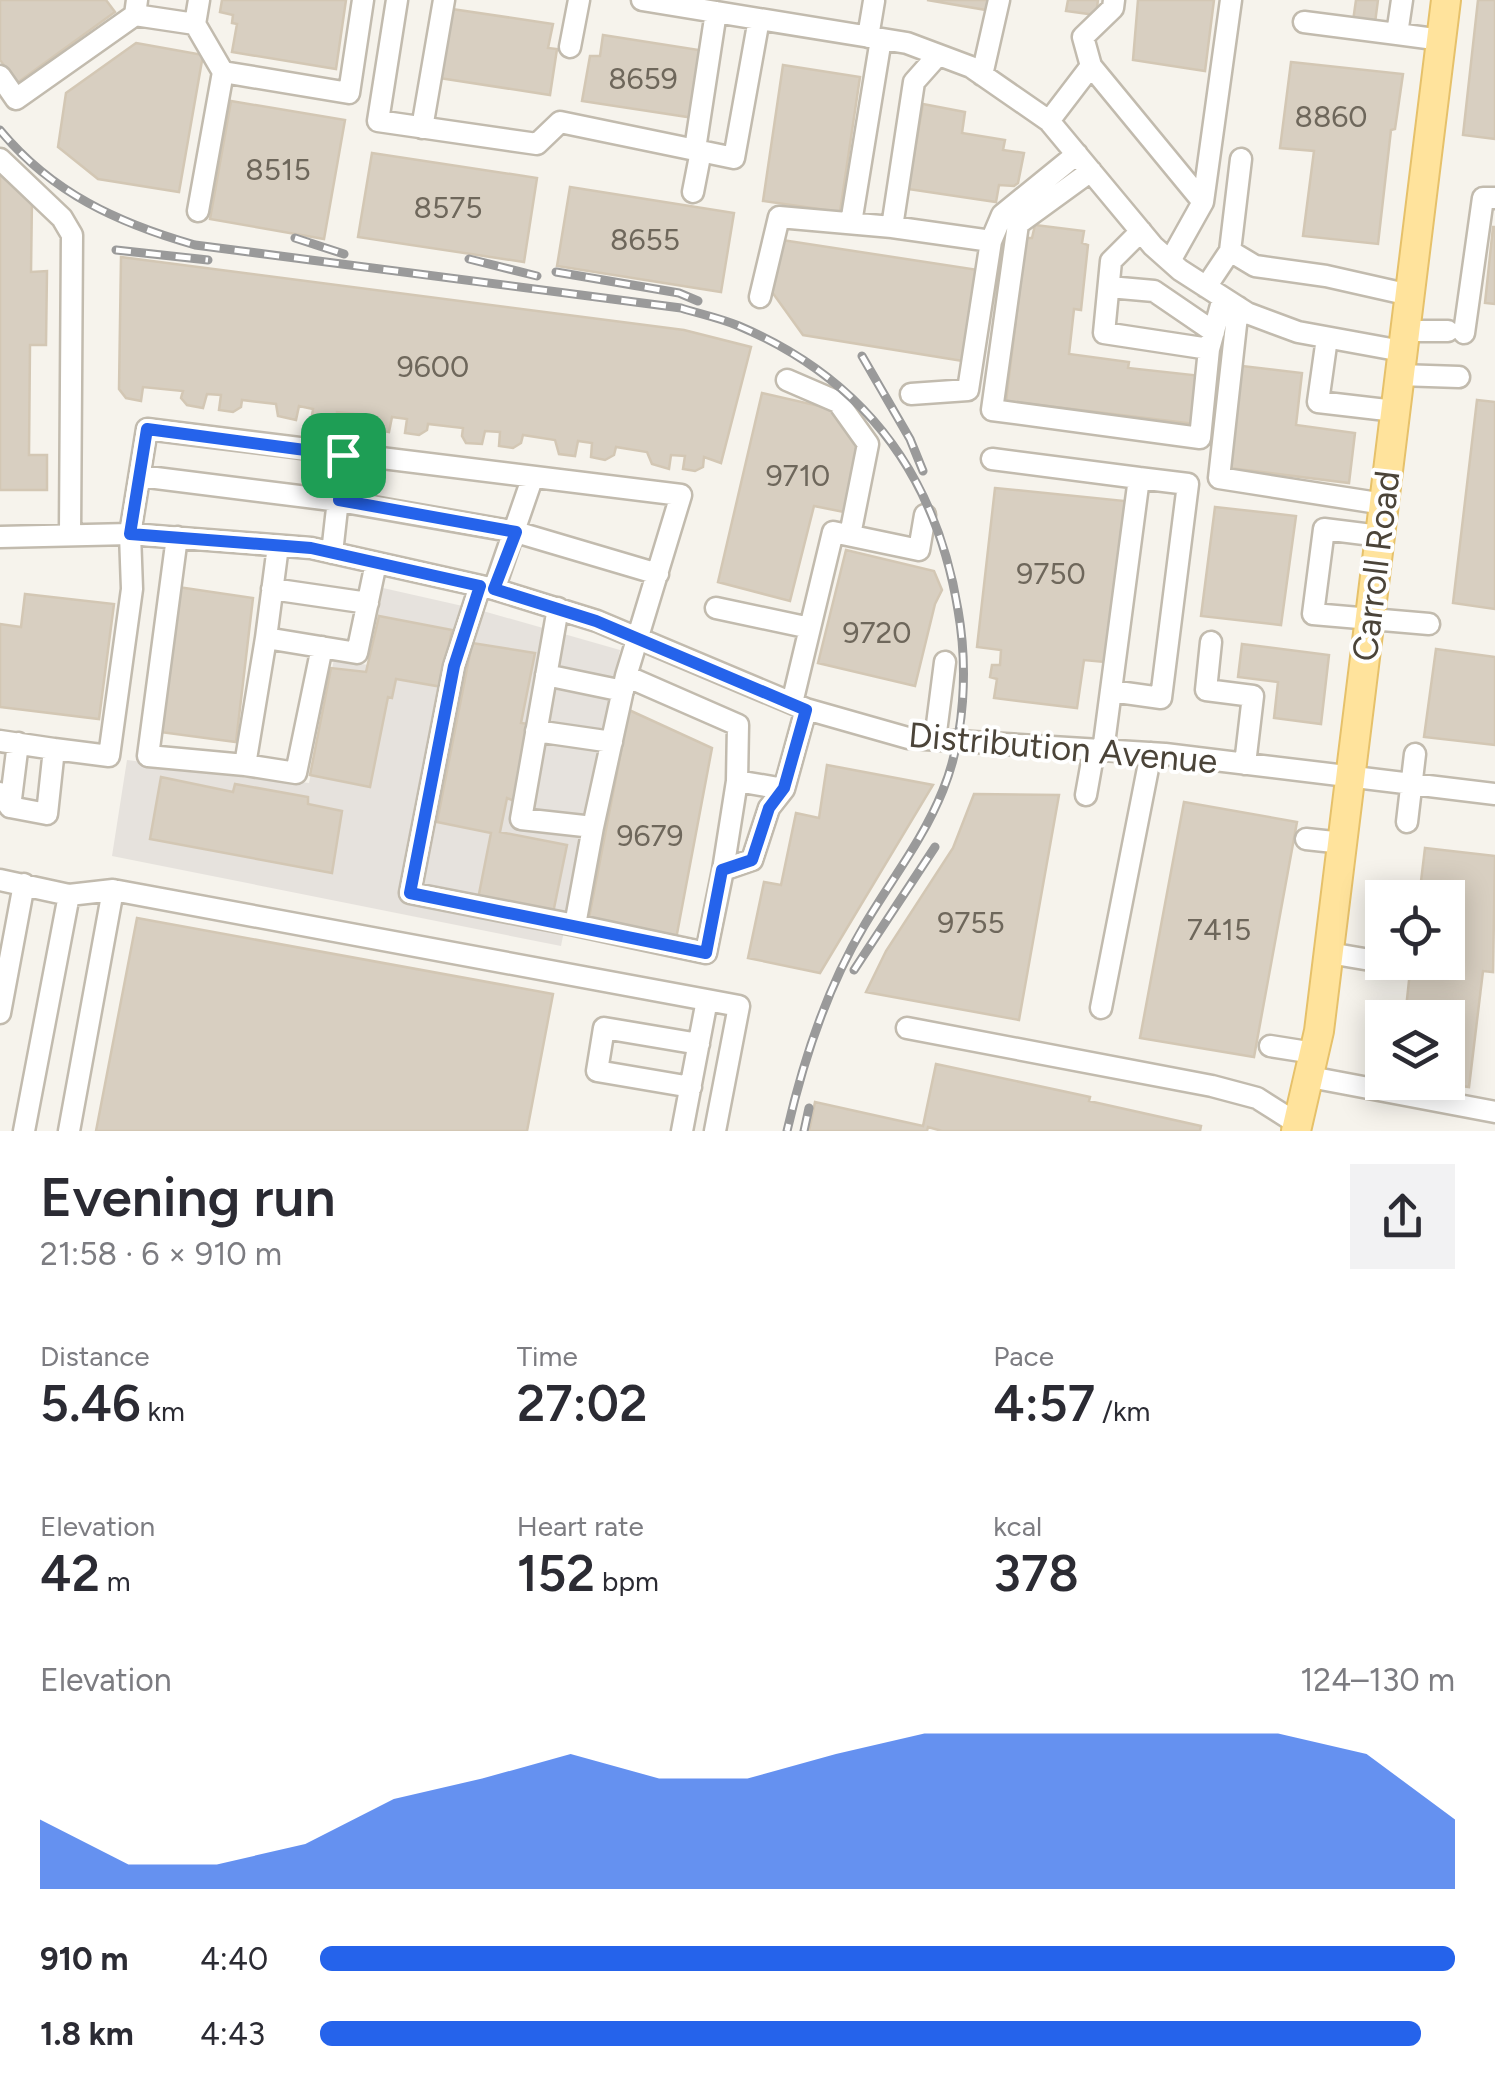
<!DOCTYPE html>
<meta charset="utf-8">
<style>
:root{--surface:#fff;--page:#f2f2f3;--text:#2b2b33;--muted:#7c7c81;--accent:#2563eb}
body{margin:0;font-family:Figtree,sans-serif;background:var(--page);color:var(--text);height:100vh;display:flex;flex-direction:column;font-size:38px;white-space:nowrap}
*{box-sizing:border-box;margin:0}
p{font-size:32px;color:var(--muted)}
.icon{flex:none;width:55px;height:55px;fill:none;stroke:currentColor;stroke-width:2;stroke-linecap:round;stroke-linejoin:round}
.map{position:relative;height:1131px;overflow:hidden}
.side{display:flex;flex-direction:column;background:var(--surface);flex:1}
.side>*{flex:none}
.controls{position:absolute;left:1365px;top:880px;display:grid;gap:20px}
.controls a{display:grid;place-items:center;width:100px;height:100px;border-radius:0px;background:var(--surface);box-shadow:0 5px 25px #0003;font-size:50px}
.pin{position:absolute;display:grid;place-items:center;width:85px;height:85px;color:#fff;margin:-42px;border-radius:20px;box-shadow:0 5px 15px #0006}
.round{display:grid;place-items:center;flex:none;width:105px;height:105px;border-radius:0px;background:var(--page)}
.head{display:flex;align-items:center;justify-content:space-between;height:170px;padding:0 40px}
h1{font-size:55px;font-weight:600;line-height:75px}
.stats{display:grid;grid-template-columns:repeat(3,1fr);gap:15px;height:170px;padding:10px 40px}
.stats div{display:grid;align-content:center}
.stats b{font-size:50px;font-weight:600}
.stats small{font-size:28px;font-weight:400}
.stats p{font-size:28px}
.chart{height:280px;padding:20px 40px}
.chart p{display:flex;justify-content:space-between}
.chart svg{width:100%;height:180px;margin-top:10px;fill:var(--accent);opacity:.7}
ul{padding:0 40px;list-style:none;font-size:32px}
li{display:grid;grid-template-columns:160px 120px 1fr;align-items:center;height:75px}
li i{height:25px;border-radius:12px;background:var(--accent)}
.map>svg:first-child{display:block}
.industrial{fill:#e6e2dd}
.building{fill:#d8cfc1;stroke:#d3c7b4;stroke-width:2.5}
.lines{fill:none;stroke-linecap:round;stroke-linejoin:round}
.minor-casing{stroke:#c2bbae;stroke-width:25}
.major-casing{stroke:#e6c16a;stroke-width:32}
.minor{stroke:#fff;stroke-width:20}
.major{stroke:#ffe39c;stroke-width:28}
.rail-casing{stroke:#9a9a9a;stroke-width:9}
.rail{stroke:#fff;stroke-width:5;stroke-dasharray:15;stroke-linecap:butt}
.route-casing{stroke:#fff;stroke-width:20}
.route{stroke:#2563eb;stroke-width:12}
.labels{text-anchor:middle;stroke-width:8;stroke-linejoin:round;paint-order:stroke}
.number-label{font-size:30px;fill:#6e675b}
.street-label{font-size:35px;fill:#4b4439;stroke:#fff}
</style>
<div class="map">
<svg width="1495" height="1131" viewBox="0 0 1495 1131">
<rect width="100%" height="100%" fill="#f6f3ec"/>
<path class="industrial" d="M383,588L476,609L620,650L561,946L112,856L127,760L309,783L334,659L368,665Z"/>
<path class="building" d="M0,0H106L115,12L17,83L0,60Z
M222,0H346L336,69L232,52L237,24L232,23L233,15L220,12Z
M927,0H988L986,10Z
M1068,0H1098L1096,15L1066,11Z
M1138,0H1214L1205,71L1133,60Z
M1356,0H1378L1375,23L1353,21Z
M1478,0H1495V139L1463,135Z
M452,9L553,24L548,48L557,49L550,95L439,78Z
M603,35L705,51L694,118L582,101L590,56H600Z
M136,43L203,55L179,192L98,179L58,147L66,93Z
M1291,62L1403,74L1395,129L1391,130L1378,244L1303,236L1314,151L1280,148Z
M783,65L860,77L840,212L763,201Z
M231,101L345,120L324,239L210,219Z
M923,104L965,112L962,133L1005,140L1003,150L1024,153L1018,183L1014,186L999,185L996,202L908,189Z
M372,153L537,178L524,262L358,237Z
M0,169L32,198L31,272L47,271L46,345H30L29,455H47V490H0Z
M570,187L734,213L721,292L557,266Z
M1035,225L1084,231L1082,243L1088,245L1081,310L1074,309L1069,354L1129,362L1128,368L1202,376L1195,424L1006,401L1026,238H1032Z
M1493,227H1495V304L1485,303Z
M782,240L978,270L963,361L803,335L772,292Z
M121,257L684,330L751,347L721,463L704,457L703,467L695,471L683,469L685,456L671,455L669,469L652,464L647,452L616,447L614,455L605,460L591,457L592,443L578,441L575,456L559,454L555,440L523,435L521,443L513,448L499,446L500,432L485,431L482,444L466,443L462,436L463,428L428,424L427,430L419,435L405,433L407,419L392,417L389,432L373,429L367,421L369,415L337,412V417L326,424L311,422L313,409L299,406L296,420L278,416L276,404L242,400L241,407L233,412L219,410L221,395L207,394L203,408L187,405L181,398L183,391L143,387L141,401L126,398L119,389Z
M1242,366L1302,373L1296,425L1355,433L1349,483L1229,468Z
M762,393L837,410L860,446L844,512L814,506L790,601L718,582Z
M1477,400L1495,402V609L1453,603Z
M995,488L1125,501L1104,662L1084,660L1077,708L994,698L997,679L990,677L992,665H1000L1001,650L977,647Z
M1215,507L1296,516L1281,625L1201,616Z
M846,550L934,571L942,590L935,604L915,686L818,663Z
M178,587L253,598L236,742L160,732Z
M25,594L114,604L99,719L0,707V624L21,627Z
M379,616L452,630L442,687L396,679L392,698L388,697L370,787L310,775L331,668L366,672Z
M472,643L535,653L521,723L529,724L514,801L507,798L500,832L567,845L553,913L478,899L491,833L437,822Z
M1242,644L1329,655L1321,724L1274,718L1278,682L1238,677Z
M1436,649L1495,657V745L1424,737Z
M629,710L712,748L676,939L588,923Z
M827,765L933,785L820,973L748,958L764,882L781,885L796,813L819,818Z
M161,777L233,792L235,784L308,797V804L342,811L332,873L150,839Z
M974,794L1059,795L1019,1020L866,992L886,951L953,848Z
M1184,802L1297,822L1254,1057L1140,1038Z
M1425,848L1495,856L1493,972L1483,971L1469,1087L1430,1082H1448V1018H1405L1411,962H1448V898H1419Z
M137,918L553,994L527,1131H96Z
M936,1064L1090,1097L1089,1101L1201,1126L1200,1131H942L928,1127L927,1131H809L815,1102L923,1126Z"/>
<g class="lines">
<defs>
<path id="minor" d="M137,0L135,15L195,24L199,0
M397,0L378,121L537,144L560,122L734,158L759,19
M642,0L907,43L971,67L1049,121L1153,246L1180,270L1247,313L1298,332L1402,351
M1114,0L1113,8L1083,37L1091,66L1203,202L1231,0
M1402,0L1397,34L1442,40
M1304,22L1397,34
M195,24L223,72L349,93L363,0
M868,37L874,1
M570,47L579,0
M938,55L914,82L892,227L991,241L1002,215L1077,154
M982,75L999,0
M0,76L16,99L135,15
M1049,121L1091,66
M422,128L444,0
M695,149L716,12
M0,159L62,218L72,235L70,533
M1241,159L1230,251L1255,266L1326,276L1410,295
M1091,171L1018,224L992,410L1200,438L1209,349
M693,192L701,151
M198,211L223,72
M851,223L881,39
M1141,231L1111,261L1104,333L1209,349L1223,298
M1170,261L1203,202
M1109,287L1154,291L1214,332
M1206,287L1230,251
M760,297L779,217L892,227
M1238,307L1219,478L1384,504
M1405,331H1448
M1464,333L1483,198H1495
M1327,338L1318,402L1395,411
M1399,375L1459,377
M787,380L838,402L868,444L850,535
M911,394L968,390L991,241
M992,459L1139,478L1103,751
M140,476L339,501L516,532L658,574
M1380,536L1324,529L1313,614L1429,624
M0,537L130,534L311,548L494,589L597,621L806,709L908,738L1165,754L1495,794
M177,537L148,756L245,765
M278,546L266,638L357,653L376,563
M332,553L343,455
M480,586L454,666L410,893L575,925
M272,589L368,603
M494,589L532,479
M558,608L521,819L593,827L626,676L738,725L737,781L784,789L806,709
M716,608L810,628
M266,638L245,765L296,773L322,647
M1211,642L1206,690L1253,696L1245,764
M546,675L623,691
M1111,691L1161,698L1188,484L1139,478
M792,703L833,532L919,550L925,515
M536,731L612,742
M935,740L945,662
M0,741L54,749L47,814L10,807L0,793
M54,749L109,756L132,589L130,534L147,429L681,495L626,676
M1086,795L1094,750
M10,807L18,743
M1407,822L1415,754
M593,827L575,925L706,953L723,870L752,860L769,808L784,789
M1306,839L1343,843
M723,870L737,781
M0,880L69,895L113,890L69,1131
M113,890L707,1000L682,1131
M1329,953L1382,962
M707,1000L739,1006L715,1131
M1101,1008L1151,753
M0,1013L24,884
M907,1028L1212,1086L1257,1098L1298,1124
M1270,1046L1314,1053
M1310,1077L1495,1112
M691,1087L597,1071L604,1028L699,1044
M24,1131L69,895"/>
<path id="major" d="M1296,1131L1319,1031L1446,0"/>
</defs>
<use href="#minor" class="minor-casing"/>
<use href="#major" class="major-casing"/>
<use href="#minor" class="minor"/>
<use href="#major" class="major"/>
<defs>
<path id="rail" d="M0,130C52,193 118,223 195,245L681,308C700,314 720,318 739,326C866,380 936,476 958,610C968,667 965,736 943,790C923,840 891,880 864,926C827,988 803,1061 787,1131
M295,238L344,254
M116,250L208,260
M469,259L537,276
M556,272L679,293L698,301
M862,356L910,439L923,471
M854,970L935,847
M804,1131L809,1108"/>
</defs>
<use href="#rail" class="rail-casing"/>
<use href="#rail" class="rail"/>
</g>
<g class="lines">
<defs>
<path id="route" d="M147,429L343,455L339,500L516,532L494,589L596,621L806,710L784,788L769,808L752,860L722,870L706,953L410,893L454,666L480,586L311,548L130,534Z"/>
</defs>
<use href="#route" class="route-casing"/>
<use href="#route" class="route"/>
</g>
<g class="labels">
<g class="number-label">
<text x="643" y="89">8659</text>
<text x="1331" y="127">8860</text>
<text x="278" y="180">8515</text>
<text x="448" y="218">8575</text>
<text x="645" y="250">8655</text>
<text x="433" y="377">9600</text>
<text x="798" y="486">9710</text>
<text x="1051" y="584">9750</text>
<text x="877" y="643">9720</text>
<text x="650" y="846">9679</text>
<text x="971" y="933">9755</text>
<text x="1219" y="940">7415</text>
</g>
<g class="street-label">
<text transform="translate(1376 566) rotate(-83)" y="12">Carroll Road</text>
<text transform="translate(1063 748) rotate(5)" y="12">Distribution Avenue</text>
</g>
</g>
</svg>
<div class="controls">
<a><svg class="icon" aria-label="locate" viewBox="0 0 24 24"><circle cx="12" cy="12" r="6"/><path d="M12 2v4M12 18v4M2 12h4M18 12h4"/></svg></a>
<a><svg class="icon" aria-label="layers" viewBox="0 0 24 24"><path d="M12 4l9 5-9 5-9-5zM3 14l9 5 9-5"/></svg></a>
</div>
<div class="pin" style="left:343px;top:455px;background:#1e9e55"><svg class="icon" aria-label="arrive" viewBox="0 0 24 24"><path d="M6 21V4h12l-3 4 3 4H6"/></svg></div>
</div>
<section class="side">
<div class="head"><div><h1>Evening run</h1><p>21:58 · 6 × 910 m</p></div><a class="round"><svg class="icon" aria-label="share" viewBox="0 0 24 24"><path d="M12 15V3M7 8l5-5 5 5M5 13v7h14v-7"/></svg></a></div>
<div class="stats">
<div><p>Distance</p><b>5.46<small> km</small></b></div>
<div><p>Time</p><b>27:02</b></div>
<div><p>Pace</p><b>4:57<small> /km</small></b></div>
</div>
<div class="stats">
<div><p>Elevation</p><b>42<small> m</small></b></div>
<div><p>Heart rate</p><b>152<small> bpm</small></b></div>
<div><p>kcal</p><b>378</b></div>
</div>
<div class="chart"><p><span>Elevation</span>124–130 m</p>
<svg viewBox="0 0 160 44" preserveAspectRatio="none"><path d="M0 44V27L10 38L20 38L30 33L40 22L50 17L60 11L70 17L80 17L90 11L100 6L110 6L120 6L130 6L140 6L150 11L160 27V44z"/></svg>
</div>
<ul>
<li><b>910 m</b>4:40<i style="width:100%"></i></li>
<li><b>1.8 km</b>4:43<i style="width:97%"></i></li>
</ul>
</section>
